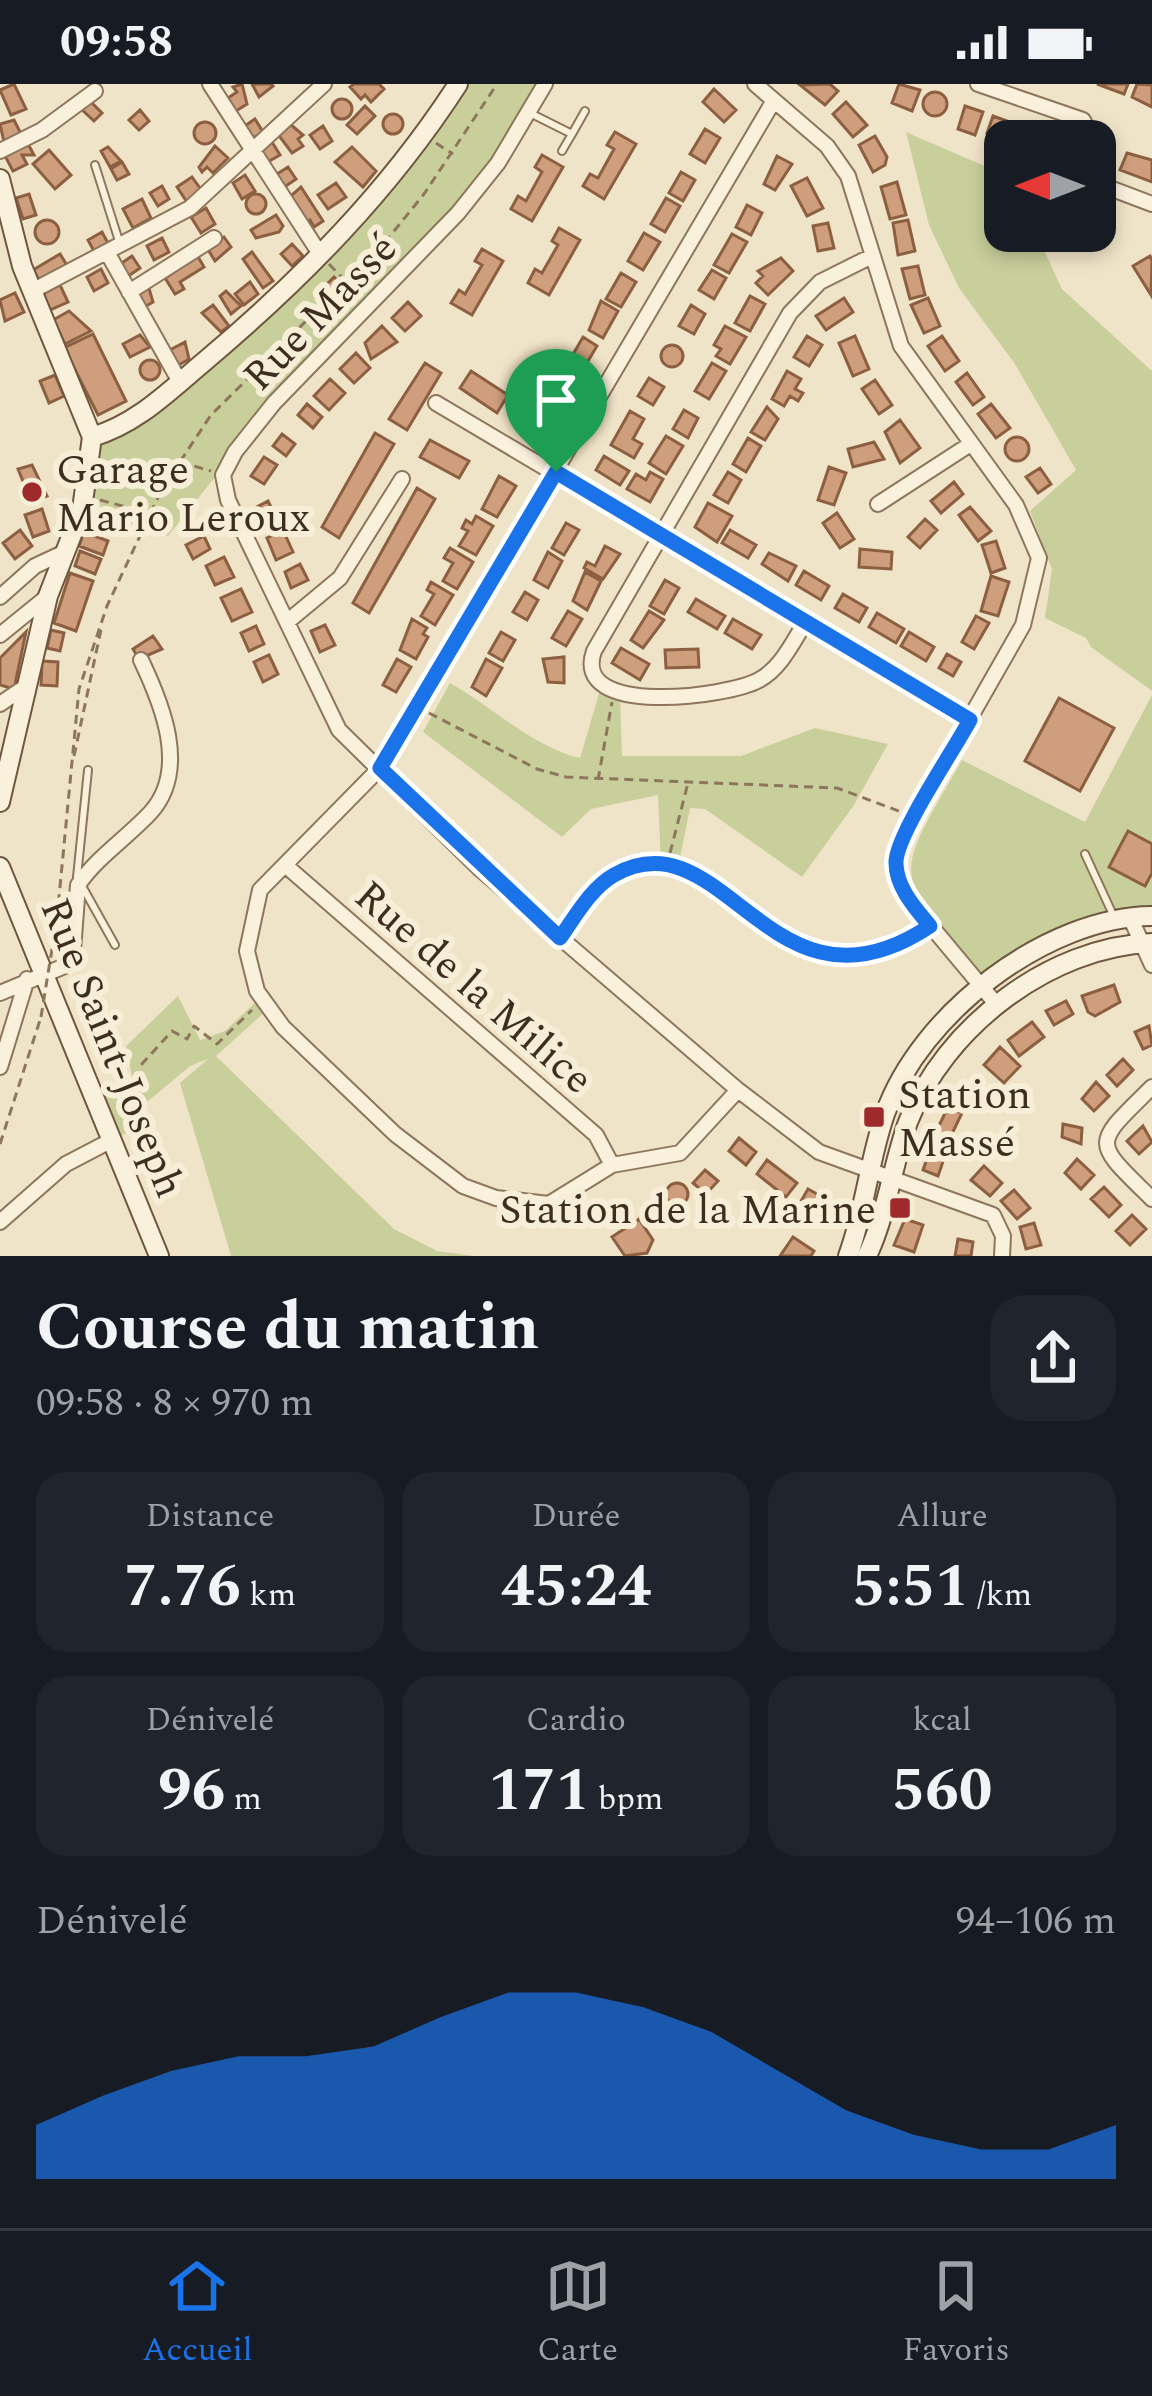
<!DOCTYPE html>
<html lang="fr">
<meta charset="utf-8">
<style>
:root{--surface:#171b24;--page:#20242c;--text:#f1f3f6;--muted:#9ea1a6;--line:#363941;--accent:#1a73e8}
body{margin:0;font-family:Spectral,serif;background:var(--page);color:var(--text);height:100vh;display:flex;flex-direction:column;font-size:45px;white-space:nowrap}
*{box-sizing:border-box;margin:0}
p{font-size:39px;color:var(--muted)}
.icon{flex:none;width:66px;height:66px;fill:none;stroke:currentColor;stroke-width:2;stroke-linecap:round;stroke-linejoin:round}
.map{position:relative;height:1172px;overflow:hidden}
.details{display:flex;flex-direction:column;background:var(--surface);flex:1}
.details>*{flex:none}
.needle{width:78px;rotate:270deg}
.controls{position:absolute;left:984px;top:36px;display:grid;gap:24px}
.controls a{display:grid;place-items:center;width:132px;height:132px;border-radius:24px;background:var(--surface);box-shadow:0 6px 18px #0003;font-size:60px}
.pin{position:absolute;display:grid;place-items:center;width:102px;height:102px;color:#fff;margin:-123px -51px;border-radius:50% 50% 50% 0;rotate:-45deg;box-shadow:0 0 12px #0007}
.pin .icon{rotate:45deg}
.round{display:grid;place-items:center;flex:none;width:126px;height:126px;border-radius:36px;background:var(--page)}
.summary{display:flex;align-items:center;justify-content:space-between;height:204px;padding:0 36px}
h1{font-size:66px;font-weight:700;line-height:90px}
.figures{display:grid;grid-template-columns:repeat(3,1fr);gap:18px;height:204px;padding:12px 36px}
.figures div{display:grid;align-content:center;border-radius:30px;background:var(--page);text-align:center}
.figures b{font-size:60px;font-weight:700}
.figures small{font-size:33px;font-weight:400}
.figures p{font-size:33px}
.chart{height:336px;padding:24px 36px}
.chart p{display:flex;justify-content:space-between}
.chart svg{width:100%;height:216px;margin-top:12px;fill:var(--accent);opacity:.7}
.status{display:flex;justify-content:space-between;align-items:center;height:84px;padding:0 60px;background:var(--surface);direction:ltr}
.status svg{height:33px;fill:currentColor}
.menu{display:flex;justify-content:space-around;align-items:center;height:168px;border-top:3px solid var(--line);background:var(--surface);font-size:33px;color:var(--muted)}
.menu a{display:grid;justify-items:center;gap:6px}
.menu .selected{color:var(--accent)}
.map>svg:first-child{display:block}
.green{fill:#c9cf9b}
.building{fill:#cf9f7d;stroke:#8d5f41;stroke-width:3}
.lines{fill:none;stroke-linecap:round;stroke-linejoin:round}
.lane-casing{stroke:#8d765c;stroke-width:10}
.street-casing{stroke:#8d765c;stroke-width:18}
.secondary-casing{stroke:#6f573f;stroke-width:22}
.path{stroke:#8d765c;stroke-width:3;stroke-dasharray:9 6;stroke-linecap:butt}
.lane{stroke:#faf1dc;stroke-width:6}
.street{stroke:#faf1dc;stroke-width:14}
.secondary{stroke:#faf1dc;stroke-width:18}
.path-bridge{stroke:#8d765c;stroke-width:3;stroke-dasharray:9 6;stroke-linecap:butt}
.route-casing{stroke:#fff;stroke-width:24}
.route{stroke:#1a73e8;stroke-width:15}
.poi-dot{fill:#9e2a2b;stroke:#f7eed8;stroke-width:4.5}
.labels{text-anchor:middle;stroke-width:12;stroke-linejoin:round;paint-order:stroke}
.street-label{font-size:42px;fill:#3d2e20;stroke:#f7eed8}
.poi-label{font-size:42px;fill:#3d2e20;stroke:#f7eed8;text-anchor:start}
</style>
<div class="status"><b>09:58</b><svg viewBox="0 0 49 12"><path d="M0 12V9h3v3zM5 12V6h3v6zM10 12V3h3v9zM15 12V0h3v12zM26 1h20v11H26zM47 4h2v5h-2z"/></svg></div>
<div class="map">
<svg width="1152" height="1172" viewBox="0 0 1152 1172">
<rect width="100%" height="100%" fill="#f0e4c8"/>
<path class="green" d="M458,0H545L498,79L235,368L168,452L82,425L92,353L108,349L297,197Z
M906,48L1005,91V147H1035L1062,205L1152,287V607L1091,563L1086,554L1045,534L1052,485L1030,427L1076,386L1015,280L959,204L929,141Z
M450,599C494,624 533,663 580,674L601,603L620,612L622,672H741L815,644L888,660L854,721L802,793L705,725L690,724L678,784L661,782L658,711L591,725L562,753L423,648Z
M1152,611V825L982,890C888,784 894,796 962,676L1085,738Z
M178,912L200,956L225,947L260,914L267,926L216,972L394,1145L437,1167L474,1172H231L180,999L208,975L190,982L140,1024L141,1042L112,1056L95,1009L132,993L126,962Z"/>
<path class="building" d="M14,0L26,25L11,31L0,6Z
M242,0L247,20L236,27L228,14L237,8L233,3Z
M252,0H271L273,2L259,13Z
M354,0H379L384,5L371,18L365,11L361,15L350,3Z
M830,0L838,7L825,21L800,1Z
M899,0L920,6L912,27L892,19Z
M1097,0H1128L1124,10Z
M1137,0L1152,1V23L1132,13Z
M714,5L736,26L724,38L703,18Z
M923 20a12 12 0 1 1 24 0a12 12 0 1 1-24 0Z
M332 25a10 10 0 1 1 20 0a10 10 0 1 1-20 0Z
M88,15L102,29L94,37L80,24Z
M846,18L867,41L853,53L833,30Z
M365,22L375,32L357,50L347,41Z
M965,22L983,28L975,51L958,45Z
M140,26L149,37L139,46L129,36Z
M383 40a10 10 0 1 1 20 0a10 10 0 1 1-20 0Z
M993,32L1015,40L1005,65L996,61L999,53L987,49Z
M255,35L263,48L250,56L242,44Z
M14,36L22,52L4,58L0,40Z
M194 49a11 11 0 1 1 22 0a11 11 0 1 1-22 0Z
M290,40L303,51L298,55L303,62L292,69L277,49Z
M323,42L332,57L320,65L310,51Z
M705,45L720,54L705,79L690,70Z
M615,48L636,60L604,115L583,102L590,90L598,94L614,65L607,61Z
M875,52L887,73L885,81L873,88L859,61Z
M272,58L280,71L264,80L257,68Z
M28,60L34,71H22L27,80L13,87L5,72Z
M215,62L228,74L213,89L207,83L202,88L199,83Z
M108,63L121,77L110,83L101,67Z
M352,63L376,87L363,103L335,78Z
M49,66L71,91L55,105L33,80Z
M1127,69L1152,76V98L1120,86Z
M542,71L563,83L532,137L511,125L518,112L526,117L542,88L535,83Z
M777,72L792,80L775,106L764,100Z
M122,78L129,90L117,96L111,85Z
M288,83L296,95L283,104L274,92Z
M681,88L695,96L683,117L669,109Z
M245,91L255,107L242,115L233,99Z
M192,93L202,107L187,118L177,103Z
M807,94L823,124L807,132L791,102Z
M897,98L906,131L890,135L881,103Z
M336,99L346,113L328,125L318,111Z
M162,102L169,115L158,122L150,109Z
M301,103L323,137L314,143L310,136L302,142L285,117Z
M29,110L36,131L23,135L16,114Z
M246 120a10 10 0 1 1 20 0a10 10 0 1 1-20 0Z
M666,114L680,122L665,148L651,140Z
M142,115L151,134L133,144L123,125Z
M747,121L762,129L751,151L736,143Z
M206,124L215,140L201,149L191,133Z
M1095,130L1110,135L1104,152L1091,147Z
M276,131L283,142L279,148L256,154L251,146Z
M908,136L915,167L898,171L893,139Z
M35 148a12 12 0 1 1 24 0a12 12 0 1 1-24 0Z
M828,139L834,164L818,167L813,142Z
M559,144L580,156L549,211L528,199L535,185L542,189L558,161L552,157Z
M102,148L109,161L95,169L88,156Z
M644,149L660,158L643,186L628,177Z
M732,150L747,158L729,189L714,181Z
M224,153L231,163L215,177L207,164Z
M162,154L169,168L154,176L147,162Z
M292,160L303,172L292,182L281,170Z
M482,165L503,177L472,231L451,219L459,206L465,210L482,181L475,177Z
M252,168L273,197L263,204L243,175Z
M60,170L68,183L41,199L33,186Z
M197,171L204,183L180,198L184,205L175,210L165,194Z
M132,172L140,184L127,193L119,181Z
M1150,172L1152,176L1151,211L1133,182Z
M781,174L793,187L768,211L756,199L763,192L758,187Z
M918,182L925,211L910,215L902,185Z
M101,185L108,199L94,207L87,193Z
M712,186L726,194L714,215L699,206Z
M621,189L636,198L621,223L606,215Z
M334,193L341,200L330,212L323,204Z
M250,198L258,210L244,221L235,210Z
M60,201L68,218L50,226L43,210Z
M148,201L153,218L139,226L131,211Z
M226,207L241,222L231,230L220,212Z
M15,209L24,228L5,237L0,216Z
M750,212L765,220L750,247L735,239Z
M844,214L853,228L826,246L816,232Z
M928,214L940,242L924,249L911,221Z
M601,217L618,227L603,254L589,246Z
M408,218L421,232L405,247L392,234Z
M213,221L229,242L221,248L202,229Z
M691,221L705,230L694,250L679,242Z
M69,227L91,247L65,260L53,236Z
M382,242L397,258L371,275L365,259Z
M725,242L746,253L730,280L716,272L721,265L714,261Z
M93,250L126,317L98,331L64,264Z
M140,251L150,263L130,273L123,260Z
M807,252L822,261L809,282L794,273Z
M855,252L869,285L853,292L839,259Z
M942,252L959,277L945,287L928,262Z
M583,253L597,262L582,287L568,279Z
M185,258L189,275L177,282L168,267Z
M661 272a11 11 0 1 1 22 0a11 11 0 1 1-22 0Z
M356,269L370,284L354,299L340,285Z
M140 286a10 10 0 1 1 20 0a10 10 0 1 1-20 0Z
M425,279L441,289L407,346L389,335Z
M712,279L726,287L709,315L695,307Z
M556,285L577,297L560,324L544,315Z
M471,287L508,311L497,329L460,304Z
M787,287L801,295L795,305L803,309L798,317L790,312L784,322L772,315Z
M967,289L984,313L973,321L956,298Z
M55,291L64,312L49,319L40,297Z
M649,294L664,303L653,321L638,312Z
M330,295L345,309L329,326L314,312Z
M875,296L892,321L879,330L862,305Z
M307,320L322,333L313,344L298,331Z
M991,320L1010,344L996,354L978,330Z
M767,323L778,335L765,356L751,348Z
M540,325L555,333L543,354L528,346Z
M684,326L698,334L688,354L673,345Z
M630,327L644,335L633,355L642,360L634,374L611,361Z
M900,336L920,364L900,379L885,348Z
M375,349L394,360L339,454L322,443Z
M282,350L295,360L286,372L273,362Z
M666,352L683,362L666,390L649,379Z
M1005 365a12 12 0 1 1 24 0a12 12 0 1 1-24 0Z
M748,354L761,362L746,388L733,380Z
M430,356L469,377L459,394L420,373Z
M874,358L884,375L853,383L848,365Z
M604,372L629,387L620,401L596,386Z
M264,373L277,381L264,400L251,392Z
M32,381L47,412L31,417L18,385Z
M829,383L846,389L834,421L818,416Z
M1040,384L1051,400L1038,409L1026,393Z
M650,388L663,395L650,418L627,405L636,390L646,396Z
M728,388L741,396L728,419L714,411Z
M499,392L516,402L497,433L482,425Z
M954,398L963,410L941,429L931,417Z
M417,404L435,415L369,529L353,519Z
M268,417L277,436L262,443L253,425Z
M708,419L732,432L717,458L695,443Z
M970,423L991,447L978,457L959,431Z
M42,425L49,447L33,453L25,431Z
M837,429L854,455L840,464L823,439Z
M476,432L493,442L476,471L459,462L468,447L462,444L466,436L472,440Z
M925,435L937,446L920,464L908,453Z
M566,439L579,446L564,471L552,464Z
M20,446L32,462L15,475L3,459Z
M283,446L293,468L276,476L267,454Z
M730,446L756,461L748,474L722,459Z
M84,448L108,457L103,471L79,462Z
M204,452L210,465L193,475L186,461Z
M996,457L1005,484L991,489L982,461Z
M605,462L620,470L603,495L584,484L587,478L595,482Z
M450,464L473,478L457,505L443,497L453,479L444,474Z
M860,465L892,468L891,485L859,483Z
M80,467L101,475L95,490L75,482Z
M548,468L562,477L548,504L534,496Z
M769,469L796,482L788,497L762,480Z
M224,473L234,493L215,501L206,482Z
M300,480L308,496L291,504L285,488Z
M804,487L829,502L821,516L796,501Z
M585,488L601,497L587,526L573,517Z
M70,489L93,497L76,547L54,539Z
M991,492L1009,498L998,532L981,527Z
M665,496L679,504L664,530L650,522Z
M431,498L453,511L435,541L421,532L434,510L427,506Z
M241,505L252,528L232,537L221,514Z
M525,508L538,516L527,536L513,528Z
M843,510L867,524L859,538L835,524Z
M696,515L725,532L717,545L688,528Z
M568,527L582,535L566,562L552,554Z
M649,527L664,536L643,564L631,556Z
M877,529L904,545L896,559L869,543Z
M976,532L989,539L974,565L962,558Z
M412,535L427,544L423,550L428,553L416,575L400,566Z
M733,535L761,551L752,565L725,549Z
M325,541L335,561L320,568L311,547Z
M256,542L264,560L249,567L241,549Z
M51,546L64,549L60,567L47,564Z
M26,548L14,605L0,601V574Z
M501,548L515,556L503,577L489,569Z
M909,548L934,563L926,577L901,562Z
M153,552L162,565L139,575L133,565Z
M621,564L649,580L640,596L612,579Z
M698,565L699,583L666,584L665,566Z
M947,570L961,578L953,592L939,584Z
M269,571L278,590L263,598L254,578Z
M564,573V599L548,598L543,575Z
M397,575L411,583L396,608L383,601Z
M486,575L502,584L486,612L472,603Z
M42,577L58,578L57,602L41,601Z
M1059,614L1114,644L1080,707L1025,677Z
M1128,747L1152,760V789L1145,802L1109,783Z
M1114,901L1120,918L1095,932L1088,928L1082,912Z
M1066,917L1073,930L1054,941L1046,927Z
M1032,938L1044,953L1019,972L1008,956Z
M1149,942L1152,961L1143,965L1135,948Z
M1000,963L1020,982L1004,999L984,981Z
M1123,975L1133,986L1117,1002L1107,991Z
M1096,998L1109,1012L1094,1027L1082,1015Z
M959,1000L978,1011L969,1026L950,1014Z
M948,1023L962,1029L948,1058L934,1052Z
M1063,1040L1082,1044L1081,1060L1062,1053Z
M1143,1042L1152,1058L1139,1070L1127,1057Z
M739,1054L756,1068L746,1081L729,1067Z
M933,1058L948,1063L938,1092L923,1086Z
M1077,1075L1094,1091L1081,1105L1065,1089Z
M767,1076L797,1099L786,1113L757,1090Z
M984,1082L1002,1099L990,1112L971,1096Z
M705,1086L718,1097L706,1110L693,1099Z
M666 1110a11 11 0 1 1 22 0a11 11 0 1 1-22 0Z
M1104,1103L1121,1121L1109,1133L1091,1115Z
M808,1105L826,1115L818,1129L800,1119Z
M1014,1106L1030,1124L1017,1135L1001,1117Z
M1132,1131L1146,1145L1130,1161L1116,1147Z
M639,1135L653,1156L647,1169L625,1172L612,1153Z
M905,1135L923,1141L914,1168L894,1161Z
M1034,1139L1041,1161L1026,1165L1020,1143Z
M793,1153L814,1167L811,1172H780Z
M958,1155L973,1158L971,1172H955Z"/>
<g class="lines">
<defs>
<path id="lane" d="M532,30L572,50L562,67
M572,50L585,27
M95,81L119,157
M88,686L77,793L115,861
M1085,770L1114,833"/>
<path id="street" d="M210,0L320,170
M545,0L498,79L458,129L274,319L235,368L223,391L228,416L339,646L480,785L738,1006L819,1068L993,1131L1003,1152L1002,1172
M755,0L827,62L848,92L901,262L1016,421L1039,474L1023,541L905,748L896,779L905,811L997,921
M978,0L1083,36L1093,57
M0,67L42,46L95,7
M1095,74L1107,103L1152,120
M107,168L180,298
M32,207L190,124L324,0
M129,208L214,154
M436,319L970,636
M878,420L969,361
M0,513L35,482L65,468
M806,537C793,558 781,584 759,596C728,613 570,634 594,567L790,229L820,198L870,173
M287,538L340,494L402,395
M0,551L48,512
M0,620L28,601
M285,781L596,1051L612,1081
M1130,833L1152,881
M560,854C575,833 591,804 614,791C724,727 772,948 930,841
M0,909L72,879L78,801C98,772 128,753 151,728C189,685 162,620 141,576
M0,983L27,895
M1152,1003C1092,1062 1092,1056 1152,1115
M738,1006L680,1069L612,1081L549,1120L496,1114L463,1102L395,1050L283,943L257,907L247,867L260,806L380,684L773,18
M0,1138L66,1080L112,1056"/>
<path id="secondary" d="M0,95L22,182L92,353L82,425L48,512L0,718
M92,353C137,340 169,307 205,277C301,196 389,107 458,0
M0,783L159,1172
M848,1172C865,1126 869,1076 885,1030C920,930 1046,833 1152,832
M867,1172C887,1130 892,1082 908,1038C944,944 1050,862 1152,859"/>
</defs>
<use href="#lane" class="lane-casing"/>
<use href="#street" class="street-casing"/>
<use href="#secondary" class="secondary-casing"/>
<path class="path" d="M436,59L453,70
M329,180L360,212
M180,378L211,387
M100,416L148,429
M429,629L537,685L566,693L837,704L904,729
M74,672L102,541
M598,696L612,618
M670,769L688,699
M57,834L79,605L107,522L162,405L211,331L382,162L424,110L497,0
M110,1008L138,994L141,981L172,947L187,955L194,942L217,960L252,926
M0,1060L41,933"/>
<use href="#lane" class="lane"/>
<use href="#street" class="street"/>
<use href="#secondary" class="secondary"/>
<path class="path-bridge" d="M41,933L57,834"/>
</g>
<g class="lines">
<defs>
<path id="route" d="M556,388L970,636C954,666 898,748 896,777C895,802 915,824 930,842C771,948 725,728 614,791C591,804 575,833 560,854L380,684Z"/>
</defs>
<use href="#route" class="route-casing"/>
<use href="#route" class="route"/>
</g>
<g class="poi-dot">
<circle cx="32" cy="408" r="12"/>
<rect x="862" y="1021" width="24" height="24" rx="6"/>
<rect x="888" y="1112" width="24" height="24" rx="6"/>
</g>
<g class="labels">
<g class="street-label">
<text transform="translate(319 227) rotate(-46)" y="15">Rue Massé</text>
<text transform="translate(475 902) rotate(41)" y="15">Rue de la Milice</text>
<text transform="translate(114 963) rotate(68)" y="15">Rue Saint-Joseph</text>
</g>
<g class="poi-label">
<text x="56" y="399">Garage<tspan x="56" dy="48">Mario Leroux</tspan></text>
<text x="898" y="1024">Station<tspan x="898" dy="48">Massé</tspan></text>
<text x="876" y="1139" text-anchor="end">Station de la Marine</text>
</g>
</g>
</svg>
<div class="controls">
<a><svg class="needle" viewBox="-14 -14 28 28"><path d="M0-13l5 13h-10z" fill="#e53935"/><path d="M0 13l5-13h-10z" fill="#9ea1a6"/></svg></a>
</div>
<div class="pin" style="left:556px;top:388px;background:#1e9e55"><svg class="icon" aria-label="arrive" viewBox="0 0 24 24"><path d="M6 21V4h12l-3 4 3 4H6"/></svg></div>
</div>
<section class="details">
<div class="summary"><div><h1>Course du matin</h1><p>09:58 · 8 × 970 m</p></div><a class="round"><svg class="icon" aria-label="share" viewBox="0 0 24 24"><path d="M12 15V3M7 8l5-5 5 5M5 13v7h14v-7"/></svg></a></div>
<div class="figures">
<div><p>Distance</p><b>7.76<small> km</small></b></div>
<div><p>Durée</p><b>45:24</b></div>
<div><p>Allure</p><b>5:51<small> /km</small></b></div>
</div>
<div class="figures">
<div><p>Dénivelé</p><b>96<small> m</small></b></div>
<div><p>Cardio</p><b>171<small> bpm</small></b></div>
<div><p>kcal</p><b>560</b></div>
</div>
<div class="chart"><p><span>Dénivelé</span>94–106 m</p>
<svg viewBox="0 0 160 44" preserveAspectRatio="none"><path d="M0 44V33L10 27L20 22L30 19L40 19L50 17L60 11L70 6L80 6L90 9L100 14L110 22L120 30L130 35L140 38L150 38L160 33V44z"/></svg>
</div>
</section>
<nav class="menu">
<a class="selected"><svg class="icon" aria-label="home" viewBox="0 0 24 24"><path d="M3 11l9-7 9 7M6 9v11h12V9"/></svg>Accueil</a>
<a><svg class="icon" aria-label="map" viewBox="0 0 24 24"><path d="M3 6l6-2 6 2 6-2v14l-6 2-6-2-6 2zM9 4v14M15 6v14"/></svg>Carte</a>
<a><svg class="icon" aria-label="saved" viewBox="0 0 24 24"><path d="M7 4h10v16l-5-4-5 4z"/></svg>Favoris</a>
</nav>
